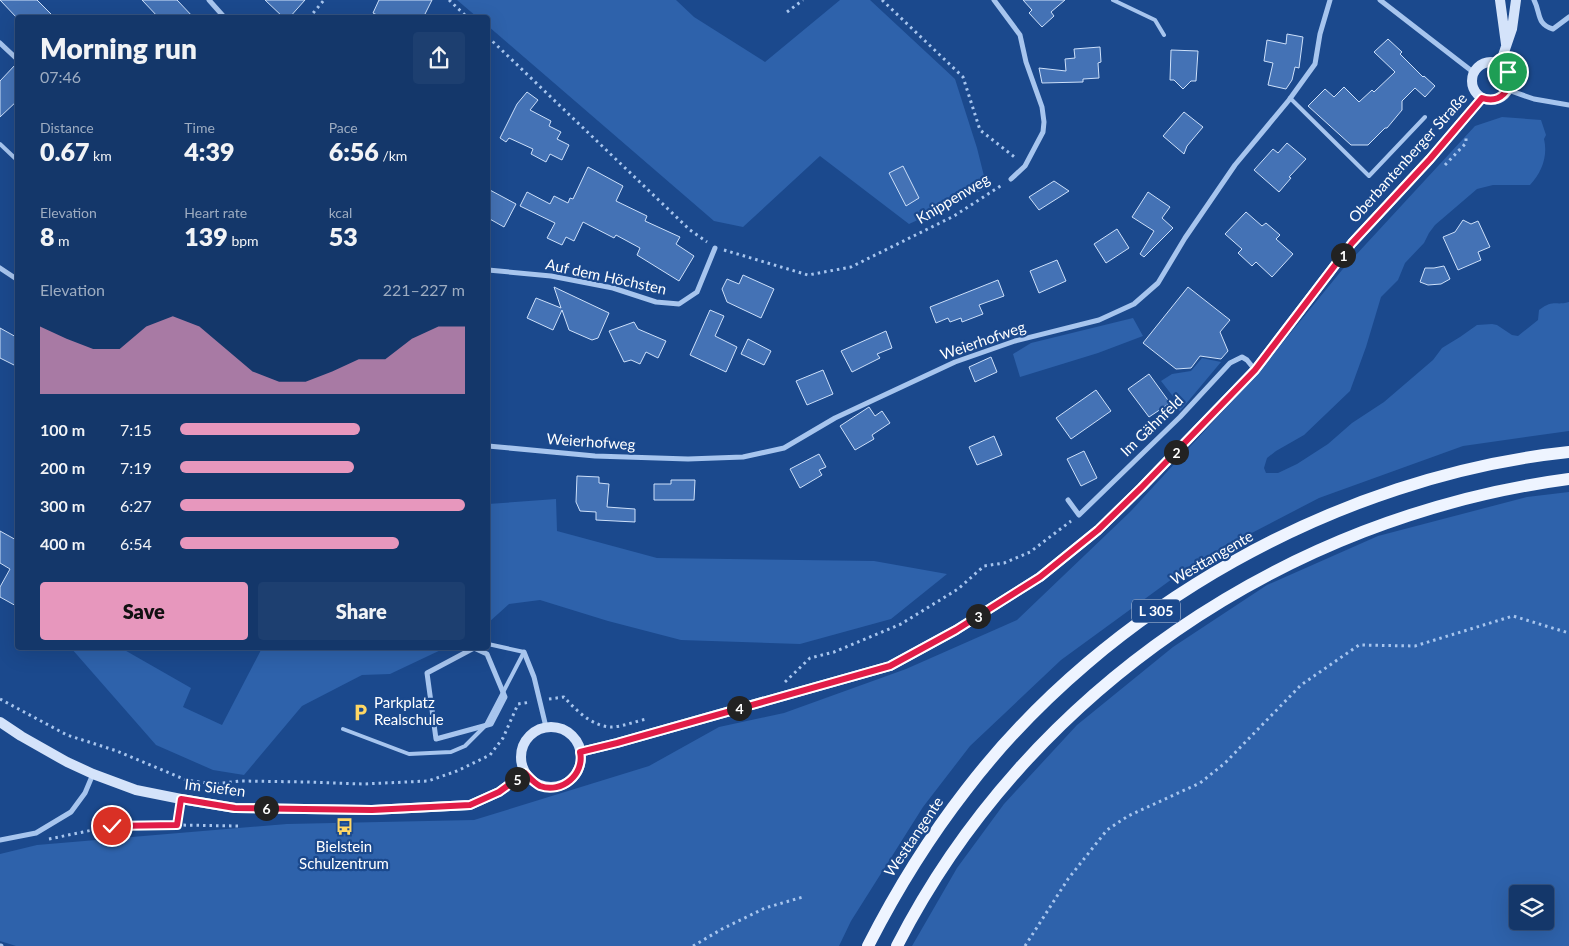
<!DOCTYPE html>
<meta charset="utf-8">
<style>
:root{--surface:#14376a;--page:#1d3f70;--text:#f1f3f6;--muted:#9dacc1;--line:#33517e;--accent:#e797bd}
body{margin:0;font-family:Lato,sans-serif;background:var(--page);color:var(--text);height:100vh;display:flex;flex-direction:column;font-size:19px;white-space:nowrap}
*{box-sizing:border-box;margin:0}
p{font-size:16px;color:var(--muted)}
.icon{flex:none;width:28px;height:28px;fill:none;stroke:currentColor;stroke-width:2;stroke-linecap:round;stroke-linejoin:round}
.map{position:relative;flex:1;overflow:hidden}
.drawer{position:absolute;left:15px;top:15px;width:475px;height:635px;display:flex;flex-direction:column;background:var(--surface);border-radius:5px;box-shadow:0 5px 20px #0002,0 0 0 1px var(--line)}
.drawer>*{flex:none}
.fabs{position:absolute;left:1509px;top:885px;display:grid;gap:10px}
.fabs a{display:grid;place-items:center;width:45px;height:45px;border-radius:5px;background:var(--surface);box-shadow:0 5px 20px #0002,0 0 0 1px var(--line);font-size:25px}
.pin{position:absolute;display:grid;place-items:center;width:42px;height:42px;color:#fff;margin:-21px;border:2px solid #fff;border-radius:50%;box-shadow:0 1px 5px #0007}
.km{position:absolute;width:25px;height:25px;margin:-12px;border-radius:50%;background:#222;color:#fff;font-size:14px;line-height:25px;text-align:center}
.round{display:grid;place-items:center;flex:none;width:52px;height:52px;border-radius:5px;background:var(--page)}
.summary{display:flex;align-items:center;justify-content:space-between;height:85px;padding:0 25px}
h1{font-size:28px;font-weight:800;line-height:38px}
.metrics{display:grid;grid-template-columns:repeat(3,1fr);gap:8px;height:85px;padding:5px 25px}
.metrics div{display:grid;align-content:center}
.metrics b{font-size:25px;font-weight:800}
.metrics small{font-size:14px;font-weight:400}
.metrics p{font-size:14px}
.chart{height:140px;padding:10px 25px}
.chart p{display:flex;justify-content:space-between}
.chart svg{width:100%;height:90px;margin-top:5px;fill:var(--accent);opacity:.7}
.action{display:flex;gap:10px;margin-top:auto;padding:10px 25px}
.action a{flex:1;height:58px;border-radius:5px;background:var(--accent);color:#111;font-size:20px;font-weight:800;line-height:58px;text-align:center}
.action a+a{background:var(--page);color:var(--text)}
ul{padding:0 25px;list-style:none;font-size:16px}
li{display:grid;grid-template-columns:80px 60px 1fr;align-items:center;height:38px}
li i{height:12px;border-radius:6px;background:var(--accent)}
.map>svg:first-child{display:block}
.green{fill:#2e62ab;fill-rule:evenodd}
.building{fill:#4472b5;stroke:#cde0fa}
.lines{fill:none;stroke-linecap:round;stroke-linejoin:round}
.path{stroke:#a7c5ee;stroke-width:3;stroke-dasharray:2.5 4;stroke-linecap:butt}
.service{stroke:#a7c5ee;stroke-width:4}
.minor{stroke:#a7c5ee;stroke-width:5}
.secondary{stroke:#d4e3fa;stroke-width:10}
.primary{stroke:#eef4ff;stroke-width:12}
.route-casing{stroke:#fff;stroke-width:10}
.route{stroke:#e11d48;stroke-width:6}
.labels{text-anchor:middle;stroke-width:4.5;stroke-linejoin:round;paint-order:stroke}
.shield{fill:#1b498d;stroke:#bbc8dd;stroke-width:1}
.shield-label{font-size:14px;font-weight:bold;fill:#fff}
.street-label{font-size:15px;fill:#fff;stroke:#1b498d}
.poi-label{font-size:15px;fill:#fff;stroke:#1b498d;text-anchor:start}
</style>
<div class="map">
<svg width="1569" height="946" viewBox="0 0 1569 946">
<rect width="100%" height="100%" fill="#1b498d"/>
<path class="green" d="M457,0H676L694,17L765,62L840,0H870L955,79L977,148L987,188L909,224L820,156L743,227L714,221L488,26V18L477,17Z
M1502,117L1541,120L1546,135L1544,139C1548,156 1542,172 1530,185H1493L1477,189L1435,225L1429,233L1424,243L1405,263L1398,280L1381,297L1366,347L1350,391L1304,435L1276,451L1267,458L1264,468L1266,473H1278L1297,464L1328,444L1352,423L1384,402L1433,360L1442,348L1460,337L1477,325L1492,324L1497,325L1512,335L1518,336L1538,320L1539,310C1554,299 1555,306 1569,302V431L1463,446L1319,498L1194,563L1061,660L970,746L923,807L851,921L839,946H16L0,941V854L37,845L287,824L474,820L649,766L719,727L784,713L906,669L1017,620L1131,511L1256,375L1342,270L1475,126Z
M1133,318L1143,336L1098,353L1020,377L1013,354L1031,343Z
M1202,358L1221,362L1180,411L1171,404L1175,399L1161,381L1172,374L1191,371Z
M1569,492V946H912L957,868L1004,804L1077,725L1173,647L1267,585L1378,536L1527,497ZM1518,894H1545V921H1518Z
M556,499L557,531L657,558L874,561L947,574L891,619L800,644L681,640L608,621L540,600L509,604L488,623V504Z
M71,648H121L191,688L183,707L222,725L262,648H445L390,674L362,675L302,706L244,775L213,770L156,745Z"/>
<path class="building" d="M0,0H37L55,18H17Z
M142,0H177L194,18H159Z
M265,0H305L289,18H284Z
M379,0H432L423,18H383L373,13Z
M1023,0H1065L1051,12L1054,16L1042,27L1029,13L1032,10Z
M1287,34L1303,37L1299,68L1295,67L1292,80L1286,89L1268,85L1273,63L1264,61L1267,40L1286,44Z
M1388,39L1402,52L1400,54L1423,77L1424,76L1435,86L1425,97L1415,88L1402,101V110L1387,128H1385L1368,145H1351L1308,106L1325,89L1334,97L1344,87L1359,102L1372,90L1374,92L1395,72L1374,52Z
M1100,47L1101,62L1098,63L1099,78L1083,79V82L1042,83L1039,68L1066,71L1065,59L1075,58L1074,49Z
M1171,50L1198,51L1196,81H1191L1183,89L1174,80H1170Z
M16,64H18V100L0,117V81Z
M527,92L538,100L530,110L551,121L549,126L561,132L557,139L569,145L562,160L550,154L546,162L531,154L533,149L509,138L506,142L500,138L517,104Z
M1184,112L1203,127L1187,146L1184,154L1163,136Z
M1287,143L1306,159L1289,177L1291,178L1279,192L1254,170L1273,149L1278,153Z
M903,166L919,198L906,206L889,173Z
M588,167L623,186L616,201L647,216L645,221L680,237L676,244L694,256L679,281L637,255L640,248L616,235L614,238L583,222L574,241L566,237L562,245L547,238L555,223L520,206L527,192L550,204L554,196L568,203L570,198L573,199Z
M1054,181L1069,191L1039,210L1029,197Z
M488,189L516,204L504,227L488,218Z
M1148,192L1170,207L1162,218L1173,228L1144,257L1140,254L1154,231L1132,217Z
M1246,212L1262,226L1266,223L1280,235L1276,239L1293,254L1272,277L1256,262L1252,266L1238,253L1242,249L1225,234Z
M1463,220L1471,224L1478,221L1490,247L1478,252L1481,260L1458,270L1443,237L1455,232Z
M1117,229L1129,248L1106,263L1094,244Z
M1057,260L1066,281L1039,293L1030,271Z
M1444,266L1450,279L1441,284L1428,285L1420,282L1425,268H1434Z
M743,275L774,289L761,318L727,302L722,289L727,279L739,284Z
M998,280L1004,296L979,305L983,314L962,322L961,318L950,322L948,318L936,323L930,307Z
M554,287L609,313L598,338L592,340L569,330L562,310L553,330L527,318L536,298L561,308Z
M1188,287L1230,320L1220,332L1228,351L1221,359L1200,356L1191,368L1176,369L1143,343Z
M710,310L724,316L715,336L737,347L726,372L690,355Z
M634,322L638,329L666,341L658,358L646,352L640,364L631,360L624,362L609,331Z
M0,328L18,338V367L0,358Z
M886,331L892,348L877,354L880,358L852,372L841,351Z
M748,339L771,351L764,365L741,354Z
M991,357L997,372L975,382L969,367Z
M823,370L833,394L807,405L796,381Z
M1149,374L1170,403L1149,417L1128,389Z
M1096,390L1111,411L1071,439L1056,418Z
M869,407L875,416L882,411L890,423L872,435L874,439L855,450L840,426Z
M994,436L1002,455L977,465L969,447Z
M1084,451L1097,478L1081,486L1067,459Z
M819,454L826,467L819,470L822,475L800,488L790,469Z
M577,476L599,477V483L609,484L607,507L635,509V522L596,520V512L580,511L576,502Z
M671,480H695L694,500H654V484H671Z
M0,531L18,541V607L0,597V587L10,569L0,563Z"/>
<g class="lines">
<path class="path" d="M449,0L468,18
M882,0L963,77L980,130L1017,159
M787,12L803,0
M309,18L324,0
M488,37L690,230L707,242
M1445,165L1466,143V137
M724,250L808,275L851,267L954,216L1002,185
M785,682L810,658L834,652L901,624L958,589L984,566L1004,563L1030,552L1071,521
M0,699L67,735L117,751L186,780L214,784L241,781L307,782L363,784L428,781L457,771L490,755L503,738L518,704L531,702
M549,699L564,697C576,710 591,726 611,727C622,727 636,721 647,719
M177,825L239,826
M49,839L112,826L177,825L179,812
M693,946L722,929L765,908L803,897
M1025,946L1068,879L1107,830L1128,816L1200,783L1225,763L1301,685L1359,645L1415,646L1513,616L1569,633"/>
<path class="service" d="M1113,0L1155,20L1164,35
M1290,98L1369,176L1425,117
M0,144L18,161
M343,729L409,754L451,752L465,746L486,725L524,652L488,644"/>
<path class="minor" d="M209,0L225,18
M994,0L1020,35L1026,62L1042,107L1044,122L1043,132L1025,166L1011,179
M1380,0L1473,72
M1534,0C1541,13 1536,24 1553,29L1569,17
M0,43L18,60
M1508,90L1534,99L1569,105
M0,268L18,280
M488,270L551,276L613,288L656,302L679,304L697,292L715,248
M488,446L595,456L688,459L743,457L784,448L835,418L955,362L1015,341L1099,320L1134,304L1158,283L1185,238L1235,165L1289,100L1315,64L1320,34L1330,0
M1068,500L1079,515L1180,417L1230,363L1242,357L1247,360L1255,370
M474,648L427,673L436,739L491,724L505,697L487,654L474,648
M524,652L534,677L546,727
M0,840L36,833L71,812L85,793L93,774
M0,946H1"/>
<path class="secondary" d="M1500,0L1506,44
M1472 81a19 19 0 1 1 38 0a19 19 0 1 1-38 0Z
M1500,64L1512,29L1516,0
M0,722L21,736L67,762L93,774L136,790L181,799L235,808L372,810L470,805L499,792L525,773
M521 757a30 30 0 1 1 60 0a30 30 0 1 1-60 0Z
M580,752L617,743L890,666L956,630L1040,577L1098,530L1141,488L1255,370L1352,243L1430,159L1482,98"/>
<path class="primary" d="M868,946C896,891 928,839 966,790C1106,607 1339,476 1569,452
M897,946C1027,691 1287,516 1569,479"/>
</g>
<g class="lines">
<defs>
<path id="route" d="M112,826L177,825L181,799L235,808L372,810L470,805L499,792L525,773C530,778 534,783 540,786C562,794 585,774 580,752L617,743L890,666L956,630L1040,577L1098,530L1141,488L1255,370L1352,243L1430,159L1482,98C1500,104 1513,90 1508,72"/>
</defs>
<use href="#route" class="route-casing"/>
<use href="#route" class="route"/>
</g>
<defs>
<symbol id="parking-bare" viewBox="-9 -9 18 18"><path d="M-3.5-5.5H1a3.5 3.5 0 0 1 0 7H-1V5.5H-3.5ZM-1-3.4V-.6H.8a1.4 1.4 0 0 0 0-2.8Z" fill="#ffd764" stroke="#1b498d" stroke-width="2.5" paint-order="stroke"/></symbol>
<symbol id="bus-bare" viewBox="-9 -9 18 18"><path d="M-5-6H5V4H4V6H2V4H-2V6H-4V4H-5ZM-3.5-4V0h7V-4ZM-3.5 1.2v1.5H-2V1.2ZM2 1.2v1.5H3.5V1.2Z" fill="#ffd764" stroke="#1b498d" stroke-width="2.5" paint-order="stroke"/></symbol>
</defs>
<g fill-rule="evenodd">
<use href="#parking-bare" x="348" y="700" width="25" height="25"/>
<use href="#bus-bare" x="332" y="814" width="25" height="25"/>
</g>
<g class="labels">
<rect class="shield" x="1132" y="599.5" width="48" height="23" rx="4"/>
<g class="shield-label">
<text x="1156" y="616">L 305</text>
</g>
<g class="street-label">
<text transform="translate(1408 158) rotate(-48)" y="5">Oberbantenberger Straße</text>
<text transform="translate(953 199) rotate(-31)" y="5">Knippenweg</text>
<text transform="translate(606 277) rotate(12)" y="5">Auf dem Höchsten</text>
<text transform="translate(983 341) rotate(-19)" y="5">Weierhofweg</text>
<text transform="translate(1152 426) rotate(-44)" y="5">Im Gähnfeld</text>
<text transform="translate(591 442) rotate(4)" y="5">Weierhofweg</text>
<text transform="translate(1212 558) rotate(-30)" y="5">Westtangente</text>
<text transform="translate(215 788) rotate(7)" y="5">Im Siefen</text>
<text transform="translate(914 837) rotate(-56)" y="5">Westtangente</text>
</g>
<g class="poi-label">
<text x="374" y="708">Parkplatz<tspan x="374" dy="17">Realschule</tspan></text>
<text x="344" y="852" text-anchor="middle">Bielstein<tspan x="344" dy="17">Schulzentrum</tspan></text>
</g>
</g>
</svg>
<div class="fabs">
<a><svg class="icon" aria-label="layers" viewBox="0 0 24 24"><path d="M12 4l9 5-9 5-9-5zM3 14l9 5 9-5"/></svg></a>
</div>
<div class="pin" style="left:1508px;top:72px;background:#1e9e55"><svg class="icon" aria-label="arrive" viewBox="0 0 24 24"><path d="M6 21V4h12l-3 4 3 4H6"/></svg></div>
<div class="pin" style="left:112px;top:826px;background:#d93025"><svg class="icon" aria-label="check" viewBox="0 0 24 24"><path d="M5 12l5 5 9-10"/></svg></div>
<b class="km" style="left:1343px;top:255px">1</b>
<b class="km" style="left:1176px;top:452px">2</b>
<b class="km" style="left:978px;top:616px">3</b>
<b class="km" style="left:739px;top:708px">4</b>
<b class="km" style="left:517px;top:779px">5</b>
<b class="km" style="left:266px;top:808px">6</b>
<section class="drawer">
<div class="summary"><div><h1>Morning run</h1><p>07:46</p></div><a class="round"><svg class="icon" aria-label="share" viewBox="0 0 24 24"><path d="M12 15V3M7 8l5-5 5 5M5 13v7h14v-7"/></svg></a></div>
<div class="metrics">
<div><p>Distance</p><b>0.67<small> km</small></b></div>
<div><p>Time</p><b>4:39</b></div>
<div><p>Pace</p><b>6:56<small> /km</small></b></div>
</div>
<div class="metrics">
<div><p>Elevation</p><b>8<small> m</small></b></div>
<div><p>Heart rate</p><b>139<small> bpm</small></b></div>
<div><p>kcal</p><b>53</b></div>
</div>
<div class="chart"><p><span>Elevation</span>221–227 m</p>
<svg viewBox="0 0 160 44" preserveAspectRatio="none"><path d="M0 44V11L10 17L20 22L30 22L40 11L50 6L60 11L70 22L80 33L90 38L100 38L110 33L120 27L130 27L140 17L150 11L160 11V44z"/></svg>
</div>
<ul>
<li><b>100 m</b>7:15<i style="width:63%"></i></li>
<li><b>200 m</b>7:19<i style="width:61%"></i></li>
<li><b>300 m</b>6:27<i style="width:100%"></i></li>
<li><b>400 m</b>6:54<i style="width:77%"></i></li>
</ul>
<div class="action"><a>Save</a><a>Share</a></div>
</section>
</div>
